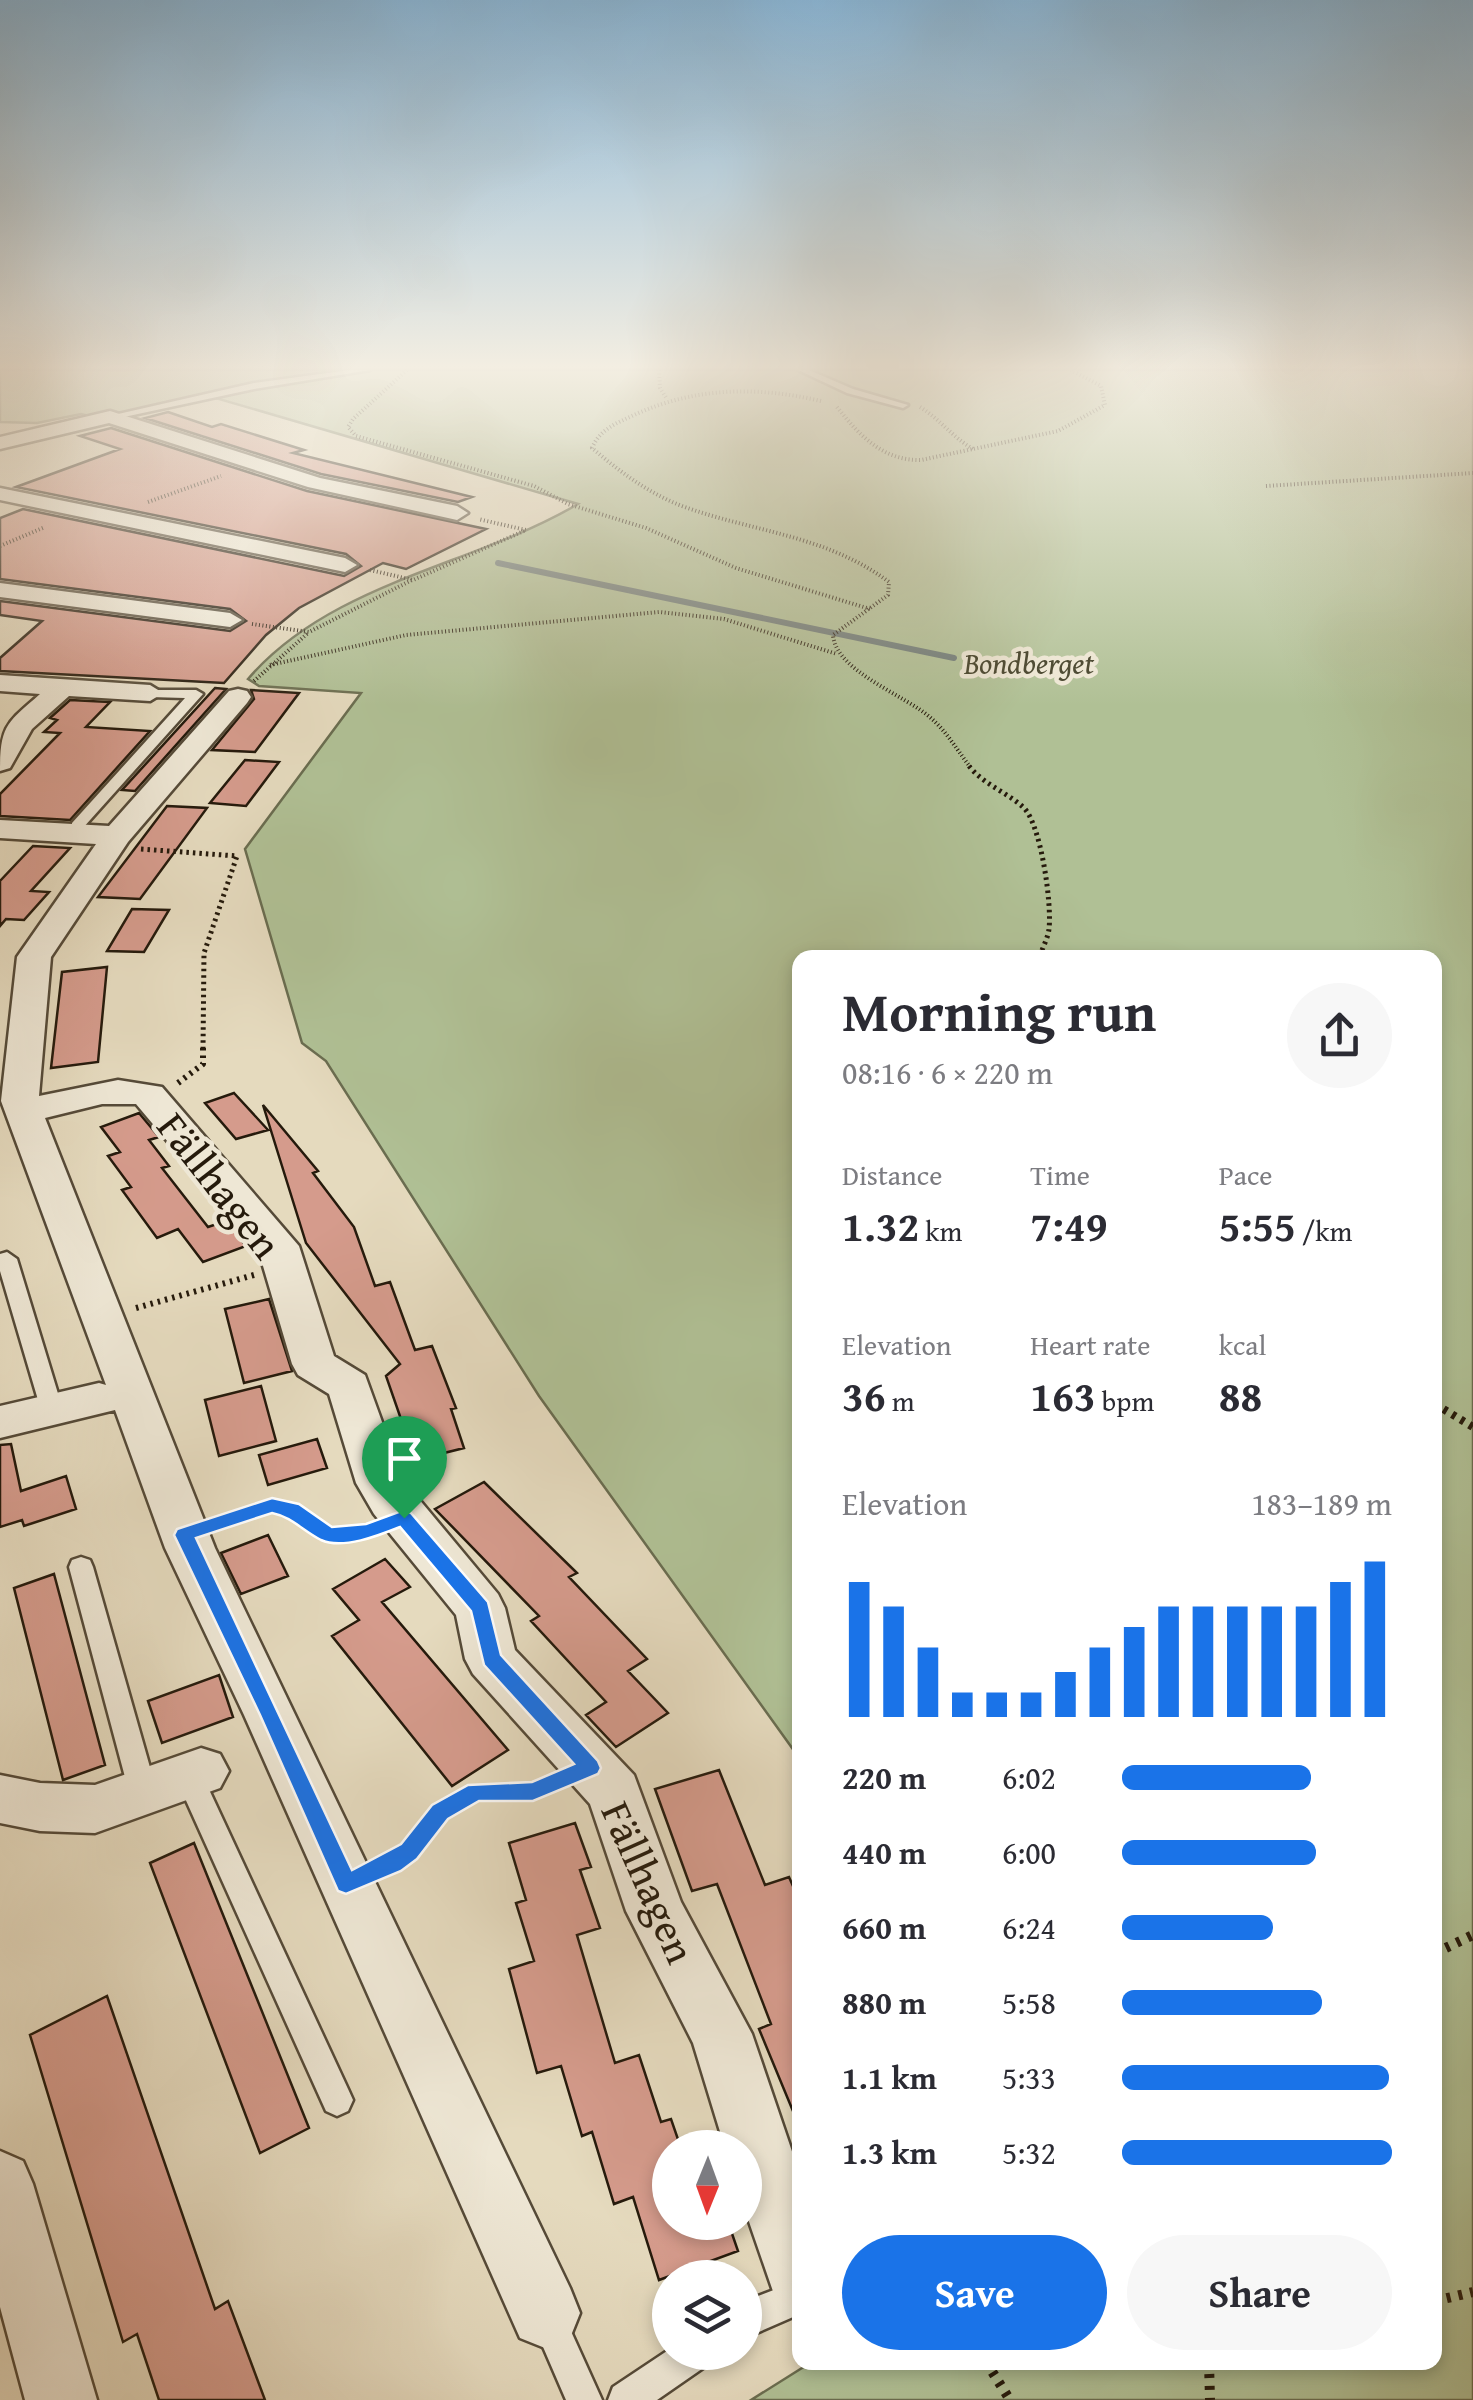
<!DOCTYPE html>
<meta charset="utf-8">
<style>
:root{--surface:#fff;--page:#f7f7f7;--text:#2b2b33;--muted:#7c7c81;--accent:#1a73e8}
body{margin:0;font-family:"Gentium Book Plus",serif;background:var(--page);color:var(--text);height:100vh;display:flex;flex-direction:column;font-size:38px;white-space:nowrap}
*{box-sizing:border-box;margin:0}
p{font-size:32px;color:var(--muted)}
.icon{flex:none;width:55px;height:55px;fill:none;stroke:currentColor;stroke-width:2;stroke-linecap:round;stroke-linejoin:round}
.map{position:relative;flex:1;overflow:hidden}
.panel{position:absolute;left:792px;top:950px;width:650px;height:1420px;display:flex;flex-direction:column;background:var(--surface);border-radius:20px;box-shadow:0 5px 15px #0003}
.panel>*{flex:none}
.needle{width:65px;rotate:181deg}
.fabs{position:absolute;left:652px;top:2130px;display:grid;gap:20px}
.fabs a{display:grid;place-items:center;width:110px;height:110px;border-radius:50%;background:var(--surface);box-shadow:0 5px 15px #0003;font-size:50px}
.pin{position:absolute;display:grid;place-items:center;width:85px;height:85px;color:#fff;margin:-102px -42px;border-radius:50% 50% 50% 0;rotate:-45deg;box-shadow:0 0 10px #0007}
.pin .icon{rotate:45deg}
.round{display:grid;place-items:center;flex:none;width:105px;height:105px;border-radius:52px;background:var(--page)}
.overview{display:flex;align-items:center;justify-content:space-between;height:170px;padding:0 50px}
h1{font-size:55px;font-weight:800;line-height:75px}
.metrics{display:grid;grid-template-columns:repeat(3,1fr);gap:15px;height:170px;padding:10px 50px}
.metrics div{display:grid;align-content:center}
.metrics b{font-size:42px;font-weight:800}
.metrics small{font-size:28px;font-weight:400}
.metrics p{font-size:28px}
.chart{height:280px;padding:20px 50px}
.chart p{display:flex;justify-content:space-between}
.chart svg{width:100%;height:180px;margin-top:10px;stroke:var(--accent);stroke-width:6}
.primary-button{display:flex;gap:20px;margin-top:auto;padding:20px 50px}
.primary-button a{flex:1;height:115px;border-radius:60px;background:var(--accent);color:#fff;font-size:40px;font-weight:800;line-height:115px;text-align:center}
.primary-button a+a{background:var(--page);color:var(--text)}
ul{padding:0 50px;list-style:none;font-size:32px}
li{display:grid;grid-template-columns:160px 120px 1fr;align-items:center;height:75px}
li i{height:25px;border-radius:12px;background:var(--accent)}
.map>svg:first-child{display:block}
.green{fill:#b0c095;stroke:#6a6d50;stroke-width:2.5}
.lines{fill:none;stroke-linecap:round;stroke-linejoin:round}
.stream{stroke:#6c7976;stroke-width:6}
.building{fill:#d59b8c;stroke:#251a0c;stroke-width:2.5}
.lane-casing{stroke:#554a38;stroke-width:5}
.street-casing{stroke:#554a38;stroke-width:5}
.path-far4{stroke:#251a0c;stroke-width:4;stroke-dasharray:1 2.5;stroke-linecap:butt}
.path-far3{stroke:#251a0c;stroke-width:5;stroke-dasharray:2.5 4;stroke-linecap:butt}
.path-far2{stroke:#251a0c;stroke-width:6;stroke-dasharray:2.5 5;stroke-linecap:butt}
.path-far1{stroke:#251a0c;stroke-width:8;stroke-dasharray:4 6;stroke-linecap:butt}
.path{stroke:#251a0c;stroke-width:10;stroke-dasharray:4 8;stroke-linecap:butt}
.lane{fill:#eee7d5;fill-rule:evenodd}
.street{fill:#eee7d5;fill-rule:evenodd}
.route{fill:#1a73e8;stroke:#fff;stroke-width:2.5;fill-rule:evenodd}
.labels{text-anchor:middle;stroke-width:9;stroke-linejoin:round;paint-order:stroke}
.far-park-label{font-size:30px;font-style:italic;fill:#4f4c35;stroke:#eee7d5}
.near-street-label{font-size:42px;fill:#251a0c;stroke:#eee7d5}
</style>
<div class="map">
<svg width="1473" height="2400" viewBox="0 0 1473 2400">
<rect width="100%" height="100%" fill="#e5dabe"/>
<filter id="stains"><feTurbulence type="fractalNoise" baseFrequency=".002" numOctaves="4"/><feColorMatrix values="0 0 0 0 .2 0 0 0 0 .09 0 0 0 0 .02 0 0 0 .5 -.17"/></filter>
<radialGradient id="worn" r=".72"><stop offset=".6" stop-color="#630" stop-opacity="0"/><stop offset="1" stop-color="#630" stop-opacity=".3"/></radialGradient>
<path class="green" d="M0,370H1473V2400H751L810,2363L1435,2362V958H800V1759L539,1396L326,1061L302,1043L245,849L361,693L259,686L248,679C331,582 473,566 578,504L209,396L105,420L81,414L37,423L0,422Z"/>
<g class="lines">
<path class="stream" d="M498,563L954,658"/>
</g>
<path class="building" d="M168,412L212,427L221,424L304,450L293,453L472,497L458,502L321,474L145,418Z
M111,428L307,491L486,529L406,569L383,563L299,608L266,635L224,683L0,671V658L42,621L0,615V601L230,631L246,621L230,609L0,579V518L23,509L344,576L361,566L346,554L16,487L120,449L80,436Z
M215,688L226,689L135,791L122,790Z
M251,690L299,693L255,752L212,750L254,699Z
M70,700L110,702L86,727L150,731L70,820L0,816V794L60,733L44,732L57,720L50,718Z
M245,760L279,762L246,806L210,803Z
M167,806L207,808L140,899L98,897Z
M33,846L70,848L31,891L49,892L24,920L6,919L0,926V881Z
M132,909L169,910L144,952L107,951Z
M107,967L98,1062L51,1068L62,972Z
M234,1093L268,1130L236,1139L205,1103Z
M263,1105L318,1171L313,1173L354,1227L375,1286L390,1282L415,1350L432,1346L456,1408L451,1409L464,1448L420,1459L415,1444L410,1445L386,1376L400,1364L306,1243Z
M139,1113L159,1137L149,1140L169,1166L162,1168L208,1227L226,1221L246,1246L203,1262L178,1229L157,1238L122,1190L131,1187L108,1156L120,1152L101,1127Z
M269,1299L292,1371L244,1383L225,1309Z
M261,1386L276,1441L219,1456L205,1400Z
M317,1439L327,1468L268,1485L259,1455Z
M11,1444L21,1491L66,1476L76,1509L24,1526L22,1520L0,1527V1445Z
M484,1482L577,1573L569,1577L647,1659L628,1671L668,1713L616,1747L586,1715L606,1702L531,1621L539,1616L435,1509Z
M268,1535L288,1576L241,1594L221,1553Z
M385,1559L410,1587L382,1602L508,1750L452,1786L332,1636L359,1620L333,1589Z
M54,1574L105,1765L63,1780L14,1588Z
M219,1675L233,1717L162,1743L148,1701Z
M719,1770L765,1885L789,1877L800,1902V2128L759,2029L771,2024L717,1884L692,1891L655,1789Z
M575,1823L591,1867L580,1870L600,1928L577,1935L615,2063L639,2055L661,2122L671,2119L681,2148H670V2222H728L738,2251L659,2280L633,2197L614,2204L592,2132L582,2136L561,2066L537,2073L509,1969L534,1961L516,1903L526,1900L509,1843Z
M194,1843L309,2128L260,2153L150,1863Z
M107,1996L215,2309L228,2301L265,2400H159L137,2334L123,2342L30,2035Z"/>
<g class="lines">
<defs>
<path id="lane" d="M350,370H370L254,389L110,420L105,417L254,383Z
M798,370H809L853,389L908,405L903,408L847,393Z
M145,690H196L203,694L82,829H72V823L185,698L150,697L145,696Z
M7,1252L17,1259L63,1410L60,1416H44L41,1410L0,1271V1254Z
M81,1557L90,1560L93,1567L157,1792L153,1800L143,1804L133,1800L129,1792L69,1567L72,1560Z
M189,1764L199,1768L348,2089L353,2100L348,2111L337,2116L326,2111L175,1776L179,1768Z
M800,2280V2314L745,2338V2301Z
M548,2302L560,2307L602,2400H566L531,2319L536,2307Z
M670,2349V2352H714L709,2364L657,2400H608L613,2387Z"/>
<path id="street" d="M110,411L320,478L457,506L468,513L457,520L308,487L109,423L0,449V437Z
M0,488L345,558L357,565L345,572L0,500Z
M0,583L230,613L242,620L230,627L0,597Z
M0,675L150,685L163,693L150,701L69,696L32,729L10,768L0,771C0,725 7,723 40,694L0,691Z
M238,689L247,691L251,697L247,703L128,842L51,957L39,1096L118,1080L162,1087L299,1246L334,1356L365,1375L403,1480L498,1594L505,1608L515,1650L634,1775L681,1902L752,2034L800,2175V2310L776,2300L745,2210V2148H725L693,2043L626,1911L590,1804L473,1674L465,1659L456,1615L374,1514L356,1483L329,1394L298,1375L292,1364L258,1249L136,1104H102L45,1118L215,1548L570,2288L580,2313L570,2338L545,2348L520,2338L244,1715L165,1548L115,1410L0,1438V1406L99,1383L106,1385L1,1101L17,957L96,844L0,838V820L109,826L229,691Z
M201,1748L220,1754L229,1771L220,1788L95,1833L40,1831L0,1823V1775L40,1783L95,1785Z
M0,2151L23,2161L33,2184L97,2400H25L0,2307Z"/>
</defs>
<use href="#lane" class="lane-casing"/>
<use href="#street" class="street-casing"/>
<path class="path-far4" d="M407,370L353,419L348,427L356,436L534,486L568,504L646,528L736,568L870,609
M659,370L660,388L667,399
M821,401C757,386 695,387 634,415C617,423 600,429 592,448C619,471 648,493 682,506C753,532 826,535 889,582L888,595L833,635C836,672 906,695 932,719C947,732 959,753 971,768
M837,407C859,435 883,461 921,460L1058,431L1105,405L1101,386L1071,370
M920,407C941,420 951,436 973,449
M1266,486L1473,473
M148,502L221,476
M0,546L45,527
M370,570L413,580L526,530L478,519
M252,624L309,632L412,580
M270,665L406,635L659,612L724,619L837,654
M254,681L308,633"/>
<path class="path-far3" d="M969,766C984,785 1007,792 1024,808C1041,825 1052,904 1049,929C1048,938 1042,949 1039,958
M141,849L237,856L204,953L203,1048"/>
<path class="path-far2" d="M178,1083L203,1064V1045
M136,1308L254,1275"/>
<path class="path-far1" d="M1435,1404L1473,1427
M218,1522L276,1508L299,1516L329,1535L369,1531
M414,1843C438,1817 460,1790 498,1790C517,1790 534,1791 553,1785"/>
<path class="path" d="M381,1868L417,1840
M1435,1953L1473,1935
M1435,2301L1473,2292
M986,2362L1010,2400
M1209,2362L1210,2400"/>
<use href="#lane" class="lane"/>
<use href="#street" class="street"/>
</g>
<linearGradient id="sky" x2="0" y2="1"><stop stop-color="#89b6d7"/><stop offset="0.52" stop-color="#f3eee2"/><stop offset="1" stop-color="#f3eee2" stop-opacity="0"/></linearGradient>
<rect width="1473" height="706" fill="url(#sky)"/>
<path class="route" d="M272,1498L299,1504L332,1527L366,1524L404,1510L411,1513L488,1602L501,1655L598,1761L601,1768L598,1774L533,1801H479L448,1819L417,1859L401,1871L346,1894L338,1891L260,1715L174,1535L177,1529ZM272,1513C292,1517 303,1531 321,1540C343,1550 380,1535 400,1527L471,1611L484,1665L574,1764L532,1782L468,1785L432,1805L401,1844L352,1870L196,1538Z"/>
<g class="labels">
<g class="far-park-label">
<text x="1029" y="674">Bondberget</text>
</g>
<g class="near-street-label">
<text transform="translate(220 1185) rotate(52)" y="15">Fällhagen</text>
<text transform="translate(649 1882) rotate(66)" y="15">Fällhagen</text>
</g>
</g>
<rect width="100%" height="100%" filter="url(#stains)"/>
<rect width="100%" height="100%" fill="url(#worn)"/>
</svg>
<div class="fabs">
<a><svg class="needle" viewBox="-14 -14 28 28"><path d="M0-13l5 13h-10z" fill="#e53935"/><path d="M0 13l5-13h-10z" fill="#7c7c81"/></svg></a>
<a><svg class="icon" aria-label="layers" viewBox="0 0 24 24"><path d="M12 4l9 5-9 5-9-5zM3 14l9 5 9-5"/></svg></a>
</div>
<div class="pin" style="left:404px;top:1518px;background:#1e9e55"><svg class="icon" aria-label="arrive" viewBox="0 0 24 24"><path d="M6 21V4h12l-3 4 3 4H6"/></svg></div>
<section class="panel">
<div class="overview"><div><h1>Morning run</h1><p>08:16 · 6 × 220 m</p></div><a class="round"><svg class="icon" aria-label="share" viewBox="0 0 24 24"><path d="M12 15V3M7 8l5-5 5 5M5 13v7h14v-7"/></svg></a></div>
<div class="metrics">
<div><p>Distance</p><b>1.32<small> km</small></b></div>
<div><p>Time</p><b>7:49</b></div>
<div><p>Pace</p><b>5:55<small> /km</small></b></div>
</div>
<div class="metrics">
<div><p>Elevation</p><b>36<small> m</small></b></div>
<div><p>Heart rate</p><b>163<small> bpm</small></b></div>
<div><p>kcal</p><b>88</b></div>
</div>
<div class="chart"><p><span>Elevation</span>183–189 m</p>
<svg viewBox="0 0 160 44" preserveAspectRatio="none"><path d="M5 44V11M15 44V17M25 44V27M35 44V38M45 44V38M55 44V38M65 44V33M75 44V27M85 44V22M95 44V17M105 44V17M115 44V17M125 44V17M135 44V17M145 44V11M155 44V6"/></svg>
</div>
<ul>
<li><b>220 m</b>6:02<i style="width:70%"></i></li>
<li><b>440 m</b>6:00<i style="width:72%"></i></li>
<li><b>660 m</b>6:24<i style="width:56%"></i></li>
<li><b>880 m</b>5:58<i style="width:74%"></i></li>
<li><b>1.1 km</b>5:33<i style="width:99%"></i></li>
<li><b>1.3 km</b>5:32<i style="width:100%"></i></li>
</ul>
<div class="primary-button"><a>Save</a><a>Share</a></div>
</section>
</div>
